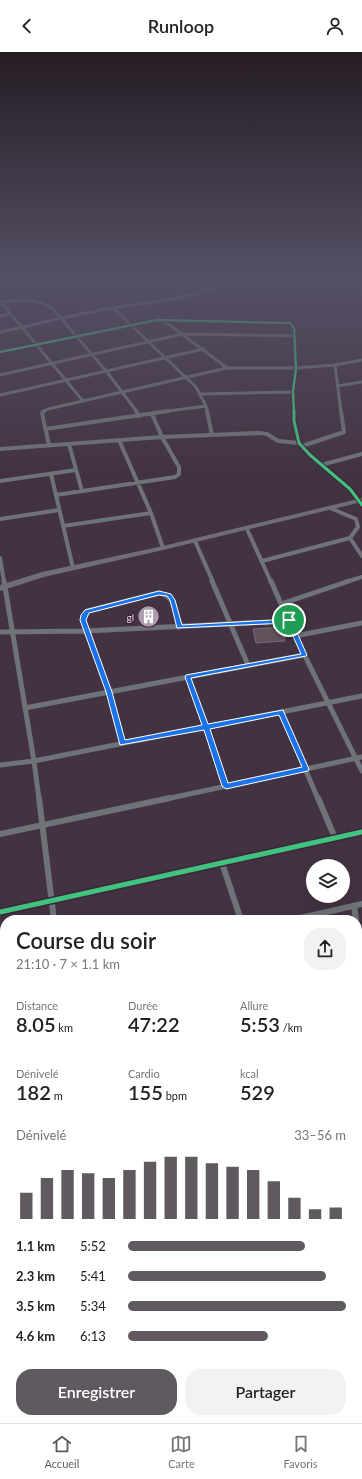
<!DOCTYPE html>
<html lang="fr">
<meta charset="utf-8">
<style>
:root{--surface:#fff;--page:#f2f2f2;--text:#222;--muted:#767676;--line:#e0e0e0;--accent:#615960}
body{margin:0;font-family:Lato,sans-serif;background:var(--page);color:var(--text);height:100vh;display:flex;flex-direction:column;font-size:15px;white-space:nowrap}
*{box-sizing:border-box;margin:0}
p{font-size:13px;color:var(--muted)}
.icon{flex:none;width:22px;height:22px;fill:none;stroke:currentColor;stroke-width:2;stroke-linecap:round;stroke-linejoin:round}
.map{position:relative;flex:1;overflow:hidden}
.details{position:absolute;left:0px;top:863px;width:362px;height:508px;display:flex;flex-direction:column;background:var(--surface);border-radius:16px 16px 0 0;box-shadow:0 4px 16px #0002}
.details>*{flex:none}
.fabs{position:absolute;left:306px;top:807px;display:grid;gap:8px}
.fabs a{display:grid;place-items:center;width:44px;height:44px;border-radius:50%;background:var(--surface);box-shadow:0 4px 16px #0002;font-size:20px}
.pin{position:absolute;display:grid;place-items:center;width:34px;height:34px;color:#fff;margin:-17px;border:2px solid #fff;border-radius:50%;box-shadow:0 1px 4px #0007}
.round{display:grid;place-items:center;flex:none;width:42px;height:42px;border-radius:16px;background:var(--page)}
.headline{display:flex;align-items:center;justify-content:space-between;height:68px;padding:0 16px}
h1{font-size:22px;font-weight:600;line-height:30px}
.stats{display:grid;grid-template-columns:repeat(3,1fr);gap:6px;height:68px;padding:4px 16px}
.stats div{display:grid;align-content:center}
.stats b{font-size:20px;font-weight:600}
.stats small{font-size:11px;font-weight:400}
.stats p{font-size:11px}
.chart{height:112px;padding:8px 16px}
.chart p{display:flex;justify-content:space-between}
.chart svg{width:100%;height:72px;margin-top:4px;stroke:var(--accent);stroke-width:6}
.cta{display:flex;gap:8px;margin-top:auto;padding:8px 16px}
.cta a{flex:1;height:46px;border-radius:16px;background:var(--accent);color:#fff;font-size:16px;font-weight:600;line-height:46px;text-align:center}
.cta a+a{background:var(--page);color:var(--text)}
ul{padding:0 16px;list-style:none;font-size:13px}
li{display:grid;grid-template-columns:64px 48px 1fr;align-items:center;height:30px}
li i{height:10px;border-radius:5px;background:var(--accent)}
header{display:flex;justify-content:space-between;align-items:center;height:52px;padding:0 16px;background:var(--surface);font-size:18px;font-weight:600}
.tab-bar{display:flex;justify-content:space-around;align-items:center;height:56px;border-top:1px solid var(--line);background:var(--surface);font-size:11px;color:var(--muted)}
.tab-bar a{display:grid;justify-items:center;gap:2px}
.tab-bar .selected{color:var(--accent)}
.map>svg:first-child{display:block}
.building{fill:#61525c;stroke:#7a6b76}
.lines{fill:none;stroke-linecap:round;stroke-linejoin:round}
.street-far4{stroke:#6e7377;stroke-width:3}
.street-far3{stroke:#6e7377;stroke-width:4}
.street-far2{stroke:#6e7377;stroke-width:5}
.street-far1{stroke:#6e7377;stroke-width:6}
.street{stroke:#6e7377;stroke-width:8}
.highway{fill:#6f6e76;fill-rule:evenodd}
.cycleway-far2-casing{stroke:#3e233d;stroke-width:4}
.cycleway-far1-casing{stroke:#3e233d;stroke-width:5}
.cycleway-casing{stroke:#3e233d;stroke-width:8}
.cycleway-far2{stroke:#40c37c;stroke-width:2.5}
.cycleway-far1{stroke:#40c37c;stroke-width:3}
.cycleway{stroke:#40c37c;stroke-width:5}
.route{fill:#1a73e8;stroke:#fff;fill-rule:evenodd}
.labels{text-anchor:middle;stroke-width:3;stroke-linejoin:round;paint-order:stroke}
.poi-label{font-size:10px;fill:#e6d4e5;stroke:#3e233d;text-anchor:end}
</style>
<header><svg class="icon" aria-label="back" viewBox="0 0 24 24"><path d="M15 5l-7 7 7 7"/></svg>Runloop<svg class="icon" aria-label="person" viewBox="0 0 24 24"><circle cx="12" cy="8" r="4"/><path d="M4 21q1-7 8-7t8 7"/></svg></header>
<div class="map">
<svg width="362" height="1371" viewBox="0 0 362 1371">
<rect width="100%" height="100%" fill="#433342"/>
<path class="building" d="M282,575L285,589L256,591L253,577Z"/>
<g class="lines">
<path class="street-far4" d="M0,249L83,349
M0,250C17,248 39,246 53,257L107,320L137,360
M113,256L196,335L206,354L207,360
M0,264L11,262
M163,268L227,316
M0,280C38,272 75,262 113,256C154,249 198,247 234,226
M0,300L157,268L290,271L294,276L296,316L293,340L294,360
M335,313L341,360
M0,323L183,282L294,284
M337,334L362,330
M200,342L293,340
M0,343L204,297
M43,360L48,357L227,316H296L335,313L362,308
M161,360L206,354"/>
<path class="street-far3" d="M44,359L42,361L49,393
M136,359L139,364
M207,359L212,383
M294,359V369L299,391L310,403L350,437L362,453
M45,377L168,359
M119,388L151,461L163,496
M69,392L82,439
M302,394L344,380L341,359
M0,397L162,385L259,381L267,382L278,389L299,391
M321,413L362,402
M51,422L73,516
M0,429L76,418
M56,443L175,425L179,422V415L162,385L152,362
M330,456L356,467L358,475L350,486L362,504
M0,467L59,458
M63,474L151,461
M247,477L271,530
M195,489L213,530
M0,506L4,530
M262,509L350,486
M346,530L362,525"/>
<path class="street-far2" d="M4,529L34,709L39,747
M212,529L248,613
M271,529L295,584L362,719
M281,552L349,529
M0,580L86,579L289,569
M295,584L362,571
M188,625L226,734
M25,656L304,603
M281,660L318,747
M122,691L109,640L83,568L87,559L159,541C176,544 176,561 179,575
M0,713L34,709L362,644
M166,747L362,705"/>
<path class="street-far1" d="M39,746L54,868
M318,746L335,786
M0,782L170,746
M222,811L241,868
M354,854L356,868
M0,860L362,780
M292,868L362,852
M357,873L362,923
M357,932L362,930
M0,1018L5,1017"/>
<path class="street" d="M357,1098L362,1096
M0,1200L5,1199
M357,1211L362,1226
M357,1324L362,1323"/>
<path class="highway" d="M362,446V450L163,498L44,525L0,539V533L42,520L163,494Z"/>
<defs>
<path id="cycleway-far2" d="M0,300L157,268L290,271L294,276L296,316L293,340L294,360"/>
<path id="cycleway-far1" d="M294,359V369L299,391L310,403L350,437L362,453"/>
<path id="cycleway" d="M0,860L362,780"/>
</defs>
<use href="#cycleway-far2" class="cycleway-far2-casing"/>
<use href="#cycleway-far1" class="cycleway-far1-casing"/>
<use href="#cycleway" class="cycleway-casing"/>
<use href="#cycleway-far2" class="cycleway-far2"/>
<use href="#cycleway-far1" class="cycleway-far1"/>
<use href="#cycleway" class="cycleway"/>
</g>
<linearGradient id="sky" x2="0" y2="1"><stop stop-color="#251c24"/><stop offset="0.54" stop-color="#555065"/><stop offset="1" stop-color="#555065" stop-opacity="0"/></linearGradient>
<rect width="362" height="418" fill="url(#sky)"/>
<path class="route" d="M159,539L171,542L175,548L182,573L291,567L307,603L306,604L191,626L208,672L283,658L309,717L308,719L226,737L222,734L204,678L120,693L106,640L80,568L81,563L85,558ZM159,543L167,544L170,548L177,576L287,571L301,602L186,623L185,625L202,673L125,688L112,640L86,568L89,561ZM279,663L302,715L228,731L210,677Z"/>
<defs>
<symbol id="building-disc" viewBox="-11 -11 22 22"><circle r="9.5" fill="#ad9cac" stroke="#3e233d"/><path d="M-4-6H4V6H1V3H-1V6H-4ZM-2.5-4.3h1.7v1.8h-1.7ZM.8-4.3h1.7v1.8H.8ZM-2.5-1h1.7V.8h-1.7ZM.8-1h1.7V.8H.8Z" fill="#fff"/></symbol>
</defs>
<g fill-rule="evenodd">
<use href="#building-disc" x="136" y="552" width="25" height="25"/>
</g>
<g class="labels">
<g class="poi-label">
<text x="134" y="569">gl</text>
</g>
</g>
</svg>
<div class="fabs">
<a><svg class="icon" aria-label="layers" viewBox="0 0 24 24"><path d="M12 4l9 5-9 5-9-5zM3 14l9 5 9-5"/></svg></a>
</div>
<div class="pin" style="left:289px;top:568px;background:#1e9e55"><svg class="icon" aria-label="arrive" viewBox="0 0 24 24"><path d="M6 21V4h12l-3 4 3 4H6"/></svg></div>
<section class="details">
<div class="headline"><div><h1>Course du soir</h1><p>21:10 · 7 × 1.1 km</p></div><a class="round"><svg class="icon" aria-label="share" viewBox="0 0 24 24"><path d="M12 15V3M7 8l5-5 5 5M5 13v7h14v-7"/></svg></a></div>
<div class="stats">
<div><p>Distance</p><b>8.05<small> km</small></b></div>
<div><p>Durée</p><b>47:22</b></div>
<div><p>Allure</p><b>5:53<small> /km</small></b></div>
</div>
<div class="stats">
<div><p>Dénivelé</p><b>182<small> m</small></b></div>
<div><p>Cardio</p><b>155<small> bpm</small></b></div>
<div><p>kcal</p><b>529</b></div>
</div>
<div class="chart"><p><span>Dénivelé</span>33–56 m</p>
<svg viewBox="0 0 160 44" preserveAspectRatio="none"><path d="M5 44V28M15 44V19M25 44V14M35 44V16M45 44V19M55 44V14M65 44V9M75 44V6M85 44V6M95 44V10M105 44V12M115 44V14M125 44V21M135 44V31M145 44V38M155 44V37"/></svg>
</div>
<ul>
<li><b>1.1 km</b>5:52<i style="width:81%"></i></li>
<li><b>2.3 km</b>5:41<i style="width:91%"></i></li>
<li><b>3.5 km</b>5:34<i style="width:100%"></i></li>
<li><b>4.6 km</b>6:13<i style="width:64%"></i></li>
</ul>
<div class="cta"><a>Enregistrer</a><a>Partager</a></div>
</section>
</div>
<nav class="tab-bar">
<a class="selected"><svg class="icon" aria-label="home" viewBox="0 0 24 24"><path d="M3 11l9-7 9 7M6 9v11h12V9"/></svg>Accueil</a>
<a><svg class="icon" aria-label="map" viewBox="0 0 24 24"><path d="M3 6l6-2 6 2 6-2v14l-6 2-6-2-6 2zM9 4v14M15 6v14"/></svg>Carte</a>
<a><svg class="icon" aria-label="saved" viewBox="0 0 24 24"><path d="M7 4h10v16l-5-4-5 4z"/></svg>Favoris</a>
</nav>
